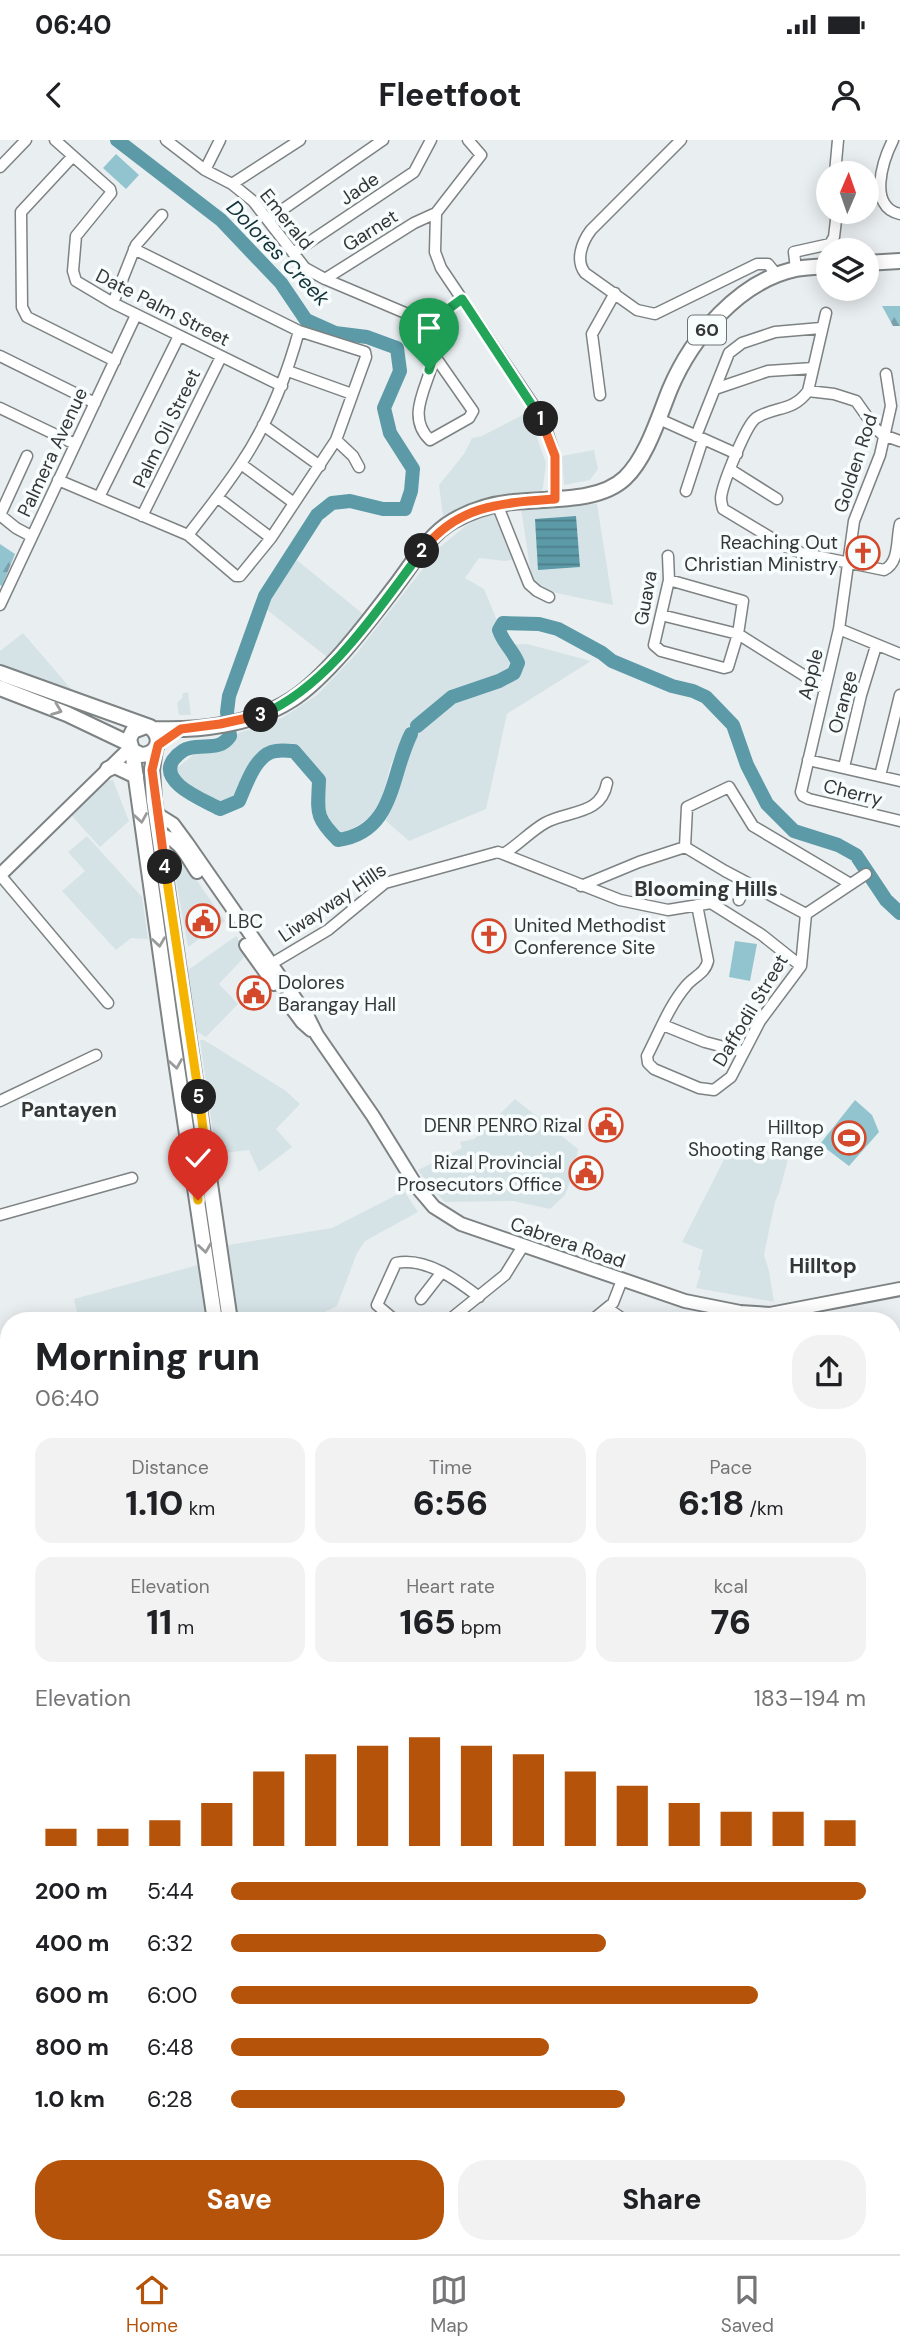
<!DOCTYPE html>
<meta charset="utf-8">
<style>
:root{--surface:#fff;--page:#f2f2f2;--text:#202124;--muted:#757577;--line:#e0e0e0;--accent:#b45309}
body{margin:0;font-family:"DM Sans",sans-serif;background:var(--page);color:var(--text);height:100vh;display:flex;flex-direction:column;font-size:26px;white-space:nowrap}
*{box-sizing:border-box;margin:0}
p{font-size:23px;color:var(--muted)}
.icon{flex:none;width:38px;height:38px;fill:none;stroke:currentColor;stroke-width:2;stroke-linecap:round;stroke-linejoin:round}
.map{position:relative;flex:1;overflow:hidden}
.side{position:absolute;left:0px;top:1172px;width:901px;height:942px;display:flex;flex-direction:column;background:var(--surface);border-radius:28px 28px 0 0;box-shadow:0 4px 18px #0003}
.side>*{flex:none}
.needle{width:46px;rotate:2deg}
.tools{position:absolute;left:816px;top:21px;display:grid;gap:14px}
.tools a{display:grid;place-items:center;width:63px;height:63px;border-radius:50%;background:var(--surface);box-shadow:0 4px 18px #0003;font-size:35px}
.pin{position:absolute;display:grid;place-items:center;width:60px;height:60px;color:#fff;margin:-72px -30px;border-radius:50% 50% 50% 0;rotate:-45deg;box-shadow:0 0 7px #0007}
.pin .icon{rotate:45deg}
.km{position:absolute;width:35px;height:35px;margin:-18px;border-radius:50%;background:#222;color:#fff;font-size:19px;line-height:35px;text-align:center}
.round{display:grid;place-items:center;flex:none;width:74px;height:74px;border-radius:28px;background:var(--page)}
.overview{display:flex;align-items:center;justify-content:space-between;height:119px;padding:0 35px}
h1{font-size:38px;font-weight:800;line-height:52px}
.figures{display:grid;grid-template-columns:repeat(3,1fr);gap:10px;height:119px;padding:7px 35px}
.figures div{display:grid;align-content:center;border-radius:18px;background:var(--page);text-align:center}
.figures b{font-size:35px;font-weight:800}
.figures small{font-size:19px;font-weight:400}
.figures p{font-size:19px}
.chart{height:196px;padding:14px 35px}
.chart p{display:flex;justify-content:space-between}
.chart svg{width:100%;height:126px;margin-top:7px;stroke:var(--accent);stroke-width:6}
.action{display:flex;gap:14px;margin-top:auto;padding:14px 35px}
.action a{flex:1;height:80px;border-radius:28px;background:var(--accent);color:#fff;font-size:28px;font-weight:800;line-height:80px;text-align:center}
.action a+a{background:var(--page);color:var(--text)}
ul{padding:0 35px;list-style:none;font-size:23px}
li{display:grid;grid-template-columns:112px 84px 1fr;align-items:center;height:52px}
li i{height:18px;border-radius:9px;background:var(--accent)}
.status{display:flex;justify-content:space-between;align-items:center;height:49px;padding:0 35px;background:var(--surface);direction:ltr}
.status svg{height:19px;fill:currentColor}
header{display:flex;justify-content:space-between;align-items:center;height:91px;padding:0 35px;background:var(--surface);font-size:32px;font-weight:800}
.dock{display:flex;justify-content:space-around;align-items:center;height:98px;border-top:2px solid var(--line);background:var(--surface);font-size:19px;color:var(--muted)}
.dock a{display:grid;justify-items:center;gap:4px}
.dock .active{color:var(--accent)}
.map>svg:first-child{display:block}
.built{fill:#d6e3e6}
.forest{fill:url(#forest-firs)}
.pitch{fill:#92c4d0}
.water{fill:url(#water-rules)}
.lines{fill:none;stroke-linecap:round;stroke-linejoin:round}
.stream{stroke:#5c9aa8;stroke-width:2.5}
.river{stroke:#5c9aa8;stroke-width:14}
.minor-casing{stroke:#7d8283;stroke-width:13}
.tertiary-casing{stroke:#7d8283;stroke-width:16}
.secondary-casing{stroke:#7d8283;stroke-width:16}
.primary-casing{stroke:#7d8283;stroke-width:18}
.minor{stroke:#fff;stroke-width:10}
.tertiary{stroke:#fff;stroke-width:12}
.secondary{stroke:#fff;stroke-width:12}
.primary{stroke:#fff;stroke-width:14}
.oneway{stroke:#9a9b9b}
.split-1-casing{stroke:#fff;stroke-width:14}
.split-2-casing{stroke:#fff;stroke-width:14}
.split-3-casing{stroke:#fff;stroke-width:14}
.split-4-casing{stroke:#fff;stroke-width:14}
.split-5-casing{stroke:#fff;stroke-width:14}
.split-6-casing{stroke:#fff;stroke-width:14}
.split-1{stroke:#22a559;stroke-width:9}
.split-2{stroke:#f0652b;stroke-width:9}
.split-3{stroke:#22a559;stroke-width:9}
.split-4{stroke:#f0652b;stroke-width:9}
.split-5{stroke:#f5b400;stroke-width:9}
.split-6{stroke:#f5b400;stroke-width:9}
.labels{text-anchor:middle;stroke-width:7;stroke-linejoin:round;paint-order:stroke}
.shield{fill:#f7fcfd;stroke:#6f7272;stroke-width:2}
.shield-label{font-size:18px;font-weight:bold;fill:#353737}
.street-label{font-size:19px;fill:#353737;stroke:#f7fcfd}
.poi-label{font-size:19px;fill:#353737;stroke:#f7fcfd;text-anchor:end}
.water-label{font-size:21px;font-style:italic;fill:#133339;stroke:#f7fcfd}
.neighbourhood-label{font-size:21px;font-weight:bold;fill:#353737;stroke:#f7fcfd}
</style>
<div class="status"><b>06:40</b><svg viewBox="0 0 49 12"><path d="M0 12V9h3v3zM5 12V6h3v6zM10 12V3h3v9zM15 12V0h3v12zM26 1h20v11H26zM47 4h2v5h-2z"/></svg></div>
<header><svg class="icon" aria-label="back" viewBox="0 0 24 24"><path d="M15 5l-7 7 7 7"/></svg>Fleetfoot<svg class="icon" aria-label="person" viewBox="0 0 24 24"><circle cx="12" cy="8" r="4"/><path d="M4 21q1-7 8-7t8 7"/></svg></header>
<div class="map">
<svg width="900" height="2114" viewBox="0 0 900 2114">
<defs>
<pattern id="forest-firs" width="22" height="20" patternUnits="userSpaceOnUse" patternTransform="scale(1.75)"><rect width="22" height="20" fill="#92c4d0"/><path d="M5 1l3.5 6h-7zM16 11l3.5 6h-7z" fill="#78a0aa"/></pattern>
<pattern id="water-rules" width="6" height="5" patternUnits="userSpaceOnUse" patternTransform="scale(1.75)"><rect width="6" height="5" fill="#5c9aa8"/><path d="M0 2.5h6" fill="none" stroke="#4d7e8a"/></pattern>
</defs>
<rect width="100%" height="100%" fill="#e9eef0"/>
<path class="built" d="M528,272L546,323L542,354L490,358L443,376L439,345L464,314L472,298L482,296Z
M594,310L598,329L590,340L564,345L562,316Z
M597,364L613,465L533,448L521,368Z
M499,372L516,419L505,421L479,418L465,438L484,449L496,478L500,505L527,504L591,521L507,574L486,669L409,701L386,681L406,608L414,598L405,592L391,624L382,657L370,678L344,694L328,684L323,674L324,637L294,607L280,604L268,608L256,618L232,662L221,664L196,651L178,639L172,632L198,611L222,610L232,603L236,594L282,578L317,555L356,514L440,407L467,385L485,375Z
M293,417L363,474L327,517L266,469L273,451Z
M23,493L72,550L0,525V511Z
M188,552L191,575H179L177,563L183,557L182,554Z
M113,640L129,681L100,707L71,675L106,641Z
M87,696L142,757L148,799L131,798L116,810L62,751L85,731L68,712Z
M173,706L225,781L188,807L170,707Z
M236,796L248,813L219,844L238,864L206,897L197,892L188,830Z
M200,900H204L286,951L300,964L276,989L292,1007L259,1032L249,1010L216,1014Z
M515,959L578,1009L574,1032L565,1055L550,1069L513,1061L445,1062L430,1047L418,1030L462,1008L460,1002L474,999Z
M734,1000L788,1019L779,1053L775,1062L764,1115L769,1131L774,1162L696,1148L701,1131L698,1130L703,1110L682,1102Z
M404,1051L418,1072L365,1101L357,1113L337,1166L306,1181H238L228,1105L332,1088Z
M198,1125L206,1181H79L74,1159Z
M691,1173L720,1177V1181H688Z
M9,1210V1355L0,1357V1212Z"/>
<path class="forest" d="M882,166H900V186H893Z
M0,404L15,414L2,446L0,445Z"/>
<path class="pitch" d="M116,14L139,35L126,49L103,28Z
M735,801L757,804L750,841L729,837Z
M855,960L872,975L879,992L849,1026L820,1004Z"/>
<path class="water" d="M576,376L580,427L538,430L535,379Z"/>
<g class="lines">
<path class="stream" d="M189,2105L192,2114"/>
<path class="river" d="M117,0L221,80L281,143L306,180L335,193L367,197L397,208L400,231L384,268L390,293L413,329L411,351L405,369H383L350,361L332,363L317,375L265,456L229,556L227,572L230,596C220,611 205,604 190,608C183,609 177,615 173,620C158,643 204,660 220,669L239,661C246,645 256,613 276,611C282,610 288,611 294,611L319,640C318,672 314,676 338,700C395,692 390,636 411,594
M417,586L452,557L499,541L514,533L518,523C513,510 503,503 499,490L503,483L539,484L558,489L602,513L612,521L672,546L693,551L706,557L733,585L747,625L767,664L794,691L838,705L856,715L886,760L900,773"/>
<defs>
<path id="minor" d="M55,0L110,49L111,53L76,96L73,131L76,141L113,163L282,246
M166,0L205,30L232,44L253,61L305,128L325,139L429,183L462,159
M468,0L481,15L436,73L435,112L441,128L532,263L546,288L555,316V359
M681,0L591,90C582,102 575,120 585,133L637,170L655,174L757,124H768L777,135
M893,0C883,20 867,67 900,74
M73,16L21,72L22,167L27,177L115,221
M0,27L26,0
M205,30L220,0
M835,33L838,0
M232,44L300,0
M269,79L383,0
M293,113L414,32L431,0
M796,129L794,112L830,104L834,97L837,72
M325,139L414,83L436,73
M113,163L136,105L162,75
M826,173L808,251C793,272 775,266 756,278C746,285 722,345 721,358C721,362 722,365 723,369L783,405L801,413L884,430C900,422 896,400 900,384
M429,183C430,193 435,206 434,216C430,244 404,275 430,300L469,278L473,271L434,215
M0,216L95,263
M288,231L352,254
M886,234L891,266L880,315L854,381L839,489L801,652L803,656L809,659L900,681
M715,249L768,231L813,228
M808,251L834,254L856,261L875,288L883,295L900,301
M600,255L592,194L615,153
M0,268L75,304
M659,279L737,314
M263,285L320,326
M696,296L729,213L742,203L775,192L821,188
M336,300L353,316L359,327
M241,324L294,363
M731,330L777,359
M58,340L188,395L236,436H240L271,398L336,300L366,217L365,212L299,191L134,109
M686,351L703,299
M99,357L179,196
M217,357L271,398
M497,364L529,444L537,451L549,457
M0,375L27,316
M0,375L16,388L31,396
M142,376L221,217
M188,395C206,372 224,349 240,325C268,284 286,238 299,191
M668,416L669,440L654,505L661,511L724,528L728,527L738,494L743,461L669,440
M0,465L136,175
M661,475L738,494L824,548
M839,489L900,514
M808,620L900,641
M844,627L861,555L876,506
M880,636L900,555
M685,707L687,667L729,647L753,686L849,743
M685,707L725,731L806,774
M505,713C519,704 531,691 545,683C568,670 601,676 607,643
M0,735L108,863
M581,746L639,722L685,707
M739,760L747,743
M697,765L708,821C705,834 694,836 686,846C669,866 659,893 647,916L648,923L654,929L699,948L714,950L731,937L760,881L801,826L806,774L866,734
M266,827L328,790L385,743L498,712L620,760L668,770L711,763L762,795L801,826
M663,885L705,902L743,912
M0,961L96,915
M0,1075L132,1038
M421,1159L442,1132
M607,1168L626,1181
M396,1181L377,1165L396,1123C426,1117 457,1140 479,1157
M448,1181L505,1135L523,1106
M591,1181L613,1163L622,1140
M892,1346L900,1339
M0,1388L9,1387
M892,1390H900
M0,1484L7,1488
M892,1509L900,1511
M6,1535L9,1558
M892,1636L900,1638
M0,1696L9,1687
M892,1709L900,1662
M892,1762L900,1763
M892,1815L898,1814L900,1811
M0,1833L9,1841
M0,1900L9,1889
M0,1918L9,1923
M0,2081H9
M75,2105L83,2114
M195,2105L197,2114
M226,2105L237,2114
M278,2105L292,2114
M442,2105V2114
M49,2114L56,2105
M164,2114L175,2105"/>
<path id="tertiary" d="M0,2033L9,2034
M134,2105L139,2114"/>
<path id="secondary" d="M157,674L173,684L187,703L308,877L317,895L373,976L417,1047L434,1067L461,1084L685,1161L740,1172L770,1174L900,1149
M160,695C179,698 187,717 197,732
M0,735L131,607
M246,805L274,844
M285,859L302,882L311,890"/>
<path id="primary" d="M866,123L900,121
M0,533L150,587C163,597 159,614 141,615L132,610L129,599L133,591L146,586
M0,548L67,574L130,604
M153,589C198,591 252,585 291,560C326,538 368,482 394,448C412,425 428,395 453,381C472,370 492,364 513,362C547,358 599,363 625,338C647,317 659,276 670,249C692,197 739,141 796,129C806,127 817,127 828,126
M155,609L152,630L154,660L230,1181
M132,610L172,894L215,1181
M108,629L115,626L136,636
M0,1785L9,1773
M0,1810L9,1798"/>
</defs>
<use href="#minor" class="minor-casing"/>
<use href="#tertiary" class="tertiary-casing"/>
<use href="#secondary" class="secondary-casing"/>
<use href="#primary" class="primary-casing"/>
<use href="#minor" class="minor"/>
<use href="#tertiary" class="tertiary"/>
<use href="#secondary" class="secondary"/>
<use href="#primary" class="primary"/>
</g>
<defs><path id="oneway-chevron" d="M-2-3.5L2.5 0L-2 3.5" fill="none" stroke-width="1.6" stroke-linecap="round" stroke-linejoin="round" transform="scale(1.75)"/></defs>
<g class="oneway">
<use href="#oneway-chevron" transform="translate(57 570) rotate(21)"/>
<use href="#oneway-chevron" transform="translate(141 678) rotate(81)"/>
<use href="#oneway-chevron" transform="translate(159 802) rotate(82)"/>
<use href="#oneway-chevron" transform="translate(176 924) rotate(81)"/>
<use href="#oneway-chevron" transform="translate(205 1108) rotate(82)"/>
</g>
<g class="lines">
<defs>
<path id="split-1" d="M429,230L434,215L429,183L462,159L541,279"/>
<path id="split-2" d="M422,411C457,365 501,363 555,359V316L541,279"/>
<path id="split-3" d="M261,575C329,546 378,469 422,411"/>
<path id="split-4" d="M165,727L152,630L158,605L181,589L220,584L261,575"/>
<path id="split-5" d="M165,727L199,957"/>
<path id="split-6" d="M198,1060L188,999L204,996L199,957"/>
</defs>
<use href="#split-1" class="split-1-casing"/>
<use href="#split-2" class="split-2-casing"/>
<use href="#split-3" class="split-3-casing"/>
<use href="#split-4" class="split-4-casing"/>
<use href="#split-5" class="split-5-casing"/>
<use href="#split-6" class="split-6-casing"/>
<use href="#split-1" class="split-1"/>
<use href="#split-2" class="split-2"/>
<use href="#split-3" class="split-3"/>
<use href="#split-4" class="split-4"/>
<use href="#split-5" class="split-5"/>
<use href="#split-6" class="split-6"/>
</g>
<defs>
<symbol id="church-ring" viewBox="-11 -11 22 22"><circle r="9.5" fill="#f7fcfd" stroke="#d4492b" stroke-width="1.5"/><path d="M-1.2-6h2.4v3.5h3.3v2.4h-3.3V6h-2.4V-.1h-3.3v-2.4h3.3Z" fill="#d4492b"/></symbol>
<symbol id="civic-ring" viewBox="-11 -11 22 22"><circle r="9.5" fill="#f7fcfd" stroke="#d4492b" stroke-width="1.5"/><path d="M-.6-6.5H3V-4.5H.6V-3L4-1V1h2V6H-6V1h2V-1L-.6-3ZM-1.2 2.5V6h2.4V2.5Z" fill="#d4492b"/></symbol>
<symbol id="stadium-ring" viewBox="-11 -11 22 22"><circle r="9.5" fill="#f7fcfd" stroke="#d4492b" stroke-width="1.5"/><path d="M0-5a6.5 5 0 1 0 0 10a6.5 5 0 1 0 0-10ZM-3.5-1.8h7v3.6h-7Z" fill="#d4492b"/></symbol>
</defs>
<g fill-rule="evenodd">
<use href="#church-ring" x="844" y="394" width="38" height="38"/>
<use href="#civic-ring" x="184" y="762" width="38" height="38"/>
<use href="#church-ring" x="470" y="777" width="38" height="38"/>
<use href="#civic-ring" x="235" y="834" width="38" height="38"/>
<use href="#civic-ring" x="587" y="966" width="38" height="38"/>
<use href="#stadium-ring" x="830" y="979" width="38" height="38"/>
<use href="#civic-ring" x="567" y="1014" width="38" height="38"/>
</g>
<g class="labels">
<rect class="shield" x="688" y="175.5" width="38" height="29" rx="5"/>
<g class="shield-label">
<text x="707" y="196">60</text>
</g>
<g class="street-label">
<text transform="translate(359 48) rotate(-34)" y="7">Jade</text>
<text transform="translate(287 79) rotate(51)" y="7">Emerald</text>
<text transform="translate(370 90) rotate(-32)" y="7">Garnet</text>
<text transform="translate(163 167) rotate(27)" y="7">Date Palm Street</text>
<text transform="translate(166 288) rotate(-64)" y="7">Palm Oil Street</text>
<text transform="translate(52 312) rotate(-65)" y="7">Palmera Avenue</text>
<text transform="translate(855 323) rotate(-72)" y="7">Golden Rod</text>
<text transform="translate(645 458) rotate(-80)" y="7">Guava</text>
<text transform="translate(810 534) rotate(-76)" y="7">Apple</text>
<text transform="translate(842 562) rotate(-75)" y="7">Orange</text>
<text transform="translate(853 652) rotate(14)" y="7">Cherry</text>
<text transform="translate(332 762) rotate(-34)" y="7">Liwayway Hills</text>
<text transform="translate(750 870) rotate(-59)" y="7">Daffodil Street</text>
<text transform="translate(568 1102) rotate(19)" y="7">Cabrera Road</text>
</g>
<g class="poi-label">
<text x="838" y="409">Reaching Out<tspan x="838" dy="22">Christian Ministry</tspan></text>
<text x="228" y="788" text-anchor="start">LBC</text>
<text x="514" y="792" text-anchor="start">United Methodist<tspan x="514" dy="22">Conference Site</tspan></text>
<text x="278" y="849" text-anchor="start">Dolores<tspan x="278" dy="22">Barangay Hall</tspan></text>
<text x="582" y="992">DENR PENRO Rizal</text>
<text x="824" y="994">Hilltop<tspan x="824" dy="22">Shooting Range</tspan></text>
<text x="562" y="1029">Rizal Provincial<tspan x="562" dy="22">Prosecutors Office</tspan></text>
</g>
<g class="water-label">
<text transform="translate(278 113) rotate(46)" y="7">Dolores Creek</text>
</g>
<g class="neighbourhood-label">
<text x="706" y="756">Blooming Hills</text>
<text x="69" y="977">Pantayen</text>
<text x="823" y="1133">Hilltop</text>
</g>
</g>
</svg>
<div class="tools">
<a><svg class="needle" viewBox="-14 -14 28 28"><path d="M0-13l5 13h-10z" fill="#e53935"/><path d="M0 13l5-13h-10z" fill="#757577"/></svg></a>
<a><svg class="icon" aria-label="layers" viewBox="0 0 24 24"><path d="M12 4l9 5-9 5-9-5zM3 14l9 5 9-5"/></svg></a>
</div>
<div class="pin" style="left:429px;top:230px;background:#1e9e55"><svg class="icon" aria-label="arrive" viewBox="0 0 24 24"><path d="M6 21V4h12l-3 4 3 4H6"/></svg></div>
<div class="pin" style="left:198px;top:1060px;background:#d93025"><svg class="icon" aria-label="check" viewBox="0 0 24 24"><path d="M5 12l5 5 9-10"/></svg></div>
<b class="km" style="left:541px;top:279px">1</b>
<b class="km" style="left:422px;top:411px">2</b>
<b class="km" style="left:261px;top:575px">3</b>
<b class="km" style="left:165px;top:727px">4</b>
<b class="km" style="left:199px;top:957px">5</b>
<section class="side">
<div class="overview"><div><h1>Morning run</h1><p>06:40</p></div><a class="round"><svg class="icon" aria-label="share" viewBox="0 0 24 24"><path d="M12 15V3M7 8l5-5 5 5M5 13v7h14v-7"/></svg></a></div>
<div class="figures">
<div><p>Distance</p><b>1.10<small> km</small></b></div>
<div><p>Time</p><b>6:56</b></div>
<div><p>Pace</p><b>6:18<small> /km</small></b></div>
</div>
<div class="figures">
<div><p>Elevation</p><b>11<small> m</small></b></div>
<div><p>Heart rate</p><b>165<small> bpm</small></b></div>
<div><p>kcal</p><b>76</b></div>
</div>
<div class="chart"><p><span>Elevation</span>183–194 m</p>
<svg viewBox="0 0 160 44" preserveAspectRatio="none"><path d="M5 44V38M15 44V38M25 44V35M35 44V29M45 44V18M55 44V12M65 44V9M75 44V6M85 44V9M95 44V12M105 44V18M115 44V23M125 44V29M135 44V32M145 44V32M155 44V35"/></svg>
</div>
<ul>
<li><b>200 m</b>5:44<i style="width:100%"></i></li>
<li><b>400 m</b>6:32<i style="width:59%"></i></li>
<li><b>600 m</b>6:00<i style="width:83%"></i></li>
<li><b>800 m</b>6:48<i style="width:50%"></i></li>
<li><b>1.0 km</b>6:28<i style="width:62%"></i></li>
</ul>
<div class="action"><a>Save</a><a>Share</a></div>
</section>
</div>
<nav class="dock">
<a class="active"><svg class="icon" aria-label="home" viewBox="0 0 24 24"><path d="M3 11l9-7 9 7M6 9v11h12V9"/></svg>Home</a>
<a><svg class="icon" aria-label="map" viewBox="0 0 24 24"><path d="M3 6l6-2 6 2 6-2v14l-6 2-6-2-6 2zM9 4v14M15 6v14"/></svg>Map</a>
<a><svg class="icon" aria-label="saved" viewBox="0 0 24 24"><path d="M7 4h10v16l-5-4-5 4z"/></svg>Saved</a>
</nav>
